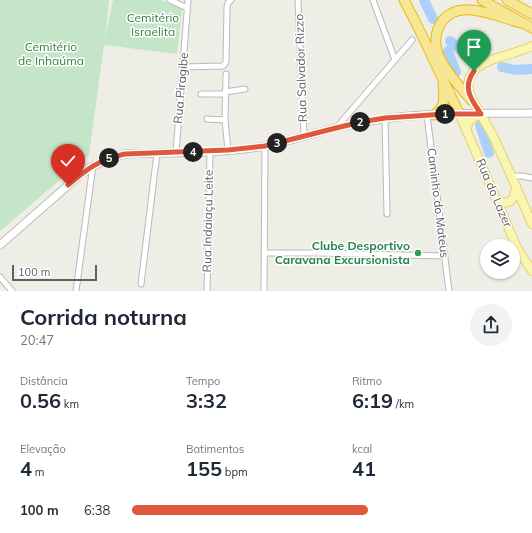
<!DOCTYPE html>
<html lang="pt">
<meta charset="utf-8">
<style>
:root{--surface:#fff;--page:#f2f2f3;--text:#1f2937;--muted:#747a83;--accent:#df583c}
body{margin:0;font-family:Mulish,sans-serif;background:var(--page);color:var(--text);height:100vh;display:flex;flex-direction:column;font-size:15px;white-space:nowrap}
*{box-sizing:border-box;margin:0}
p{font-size:13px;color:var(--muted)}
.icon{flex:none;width:22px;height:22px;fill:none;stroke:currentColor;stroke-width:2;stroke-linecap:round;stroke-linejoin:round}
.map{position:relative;height:291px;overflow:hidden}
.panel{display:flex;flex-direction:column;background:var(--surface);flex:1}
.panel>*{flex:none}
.buttons{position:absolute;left:480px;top:239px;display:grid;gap:8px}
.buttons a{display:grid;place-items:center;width:40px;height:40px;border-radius:50%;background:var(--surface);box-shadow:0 1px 3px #0004;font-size:20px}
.scale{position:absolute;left:12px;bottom:10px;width:85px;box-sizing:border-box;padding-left:4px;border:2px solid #5d6065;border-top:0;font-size:11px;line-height:14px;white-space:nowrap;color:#5d6065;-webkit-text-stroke:3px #fff;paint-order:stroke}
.pin{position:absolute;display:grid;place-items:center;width:34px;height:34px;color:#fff;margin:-41px -17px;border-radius:50% 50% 50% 0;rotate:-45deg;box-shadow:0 0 4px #0007}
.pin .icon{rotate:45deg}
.km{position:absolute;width:20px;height:20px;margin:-10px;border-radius:50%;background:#222;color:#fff;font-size:11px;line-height:20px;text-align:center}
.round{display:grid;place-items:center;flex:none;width:42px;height:42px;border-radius:21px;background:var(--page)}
.summary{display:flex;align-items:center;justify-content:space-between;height:68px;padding:0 20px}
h1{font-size:22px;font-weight:700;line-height:30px}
.stats{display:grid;grid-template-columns:repeat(3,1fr);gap:6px;height:68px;padding:4px 20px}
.stats div{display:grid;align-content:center}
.stats b{font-size:20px;font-weight:700}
.stats small{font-size:11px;font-weight:400}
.stats p{font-size:11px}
ul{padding:0 20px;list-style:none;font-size:13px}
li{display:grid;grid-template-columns:64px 48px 1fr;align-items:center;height:30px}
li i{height:10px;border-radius:5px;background:var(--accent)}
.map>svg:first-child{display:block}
.green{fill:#c4e5c7}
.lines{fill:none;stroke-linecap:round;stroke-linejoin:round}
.river{stroke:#abd0fa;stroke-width:10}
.street-casing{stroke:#b8babf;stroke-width:7}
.secondary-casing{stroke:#b9bbc1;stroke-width:9}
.primary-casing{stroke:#e9d165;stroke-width:10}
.highway-casing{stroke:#e7b80e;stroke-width:11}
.street{stroke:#fff;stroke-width:5}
.secondary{stroke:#fff;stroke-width:7}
.primary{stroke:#faf5b0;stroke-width:8}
.highway{stroke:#f7e795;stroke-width:9}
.route-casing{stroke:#fff;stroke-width:8}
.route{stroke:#df583c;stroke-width:5}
.leisure-dot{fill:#2e9e5b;stroke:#fff;stroke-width:1.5}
.labels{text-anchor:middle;stroke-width:3;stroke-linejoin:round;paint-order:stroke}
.park-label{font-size:12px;fill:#3a8043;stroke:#fff}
.street-label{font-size:12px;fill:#5d6065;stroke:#fff}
.leisure-label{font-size:12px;font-weight:bold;fill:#27864d;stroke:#fff;text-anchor:end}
</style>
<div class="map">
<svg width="532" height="291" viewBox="0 0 532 291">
<rect width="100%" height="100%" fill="#efeee6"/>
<path class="green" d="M0,0H109L105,39L113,0H162L182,9L177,54L104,45L89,155L0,231Z"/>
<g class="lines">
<path class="river" d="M424,0L433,19
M450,41L466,54L475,58
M448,51L456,72
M502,67L515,70L532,69
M480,125L489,153"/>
<defs>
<path id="street" d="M170,0L187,8
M298,0L304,136
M373,0L395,60
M183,67L223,66L226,62L227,7L228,3L231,0
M226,74L225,120L228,150
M225,92L245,89
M201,94H225
M427,115L449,291
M385,118L387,214
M207,119L225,120
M337,127L412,40
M176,152L188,0
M512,176H522L532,178
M264,253H317L445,256
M0,277L12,291
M141,284L157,153
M76,291L93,165
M207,291L210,151
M264,291L265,146"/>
<path id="secondary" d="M0,245L81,174C95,164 108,158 125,154C172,152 219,154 265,146C289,141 312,134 335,128C351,124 367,121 383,119C432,112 482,114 532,113"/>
<path id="primary" d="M532,46C515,55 486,57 474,71C469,77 467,84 469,91C471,99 476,106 480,113C484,120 488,127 492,134C506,163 519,194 532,224
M459,113L518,250L532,271
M467,129C468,119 472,118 481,114
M496,198C508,208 515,200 516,186"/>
<path id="highway" d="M404,0L417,25L459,113
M482,0L532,28
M507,0L532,14
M471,100C454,79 421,49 443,20C450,12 460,9 471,10C488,11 505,19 521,23
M434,115C446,106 444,98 443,85"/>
</defs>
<use href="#street" class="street-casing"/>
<use href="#secondary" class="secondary-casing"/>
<use href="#primary" class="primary-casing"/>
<use href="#highway" class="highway-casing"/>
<use href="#street" class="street"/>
<use href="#secondary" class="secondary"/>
<use href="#primary" class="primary"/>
<use href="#highway" class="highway"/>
</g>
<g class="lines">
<defs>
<path id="route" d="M68,185C87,169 100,159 125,154L228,150L265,146L336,128L361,122L385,118L445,114H481C471,99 462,88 474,71"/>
</defs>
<use href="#route" class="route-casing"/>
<use href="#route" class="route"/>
</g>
<circle class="leisure-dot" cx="418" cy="253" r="4"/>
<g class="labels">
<g class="park-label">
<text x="153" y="22">Cemitério<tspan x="153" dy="14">Israelita</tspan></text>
<text x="51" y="51">Cemitério<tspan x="51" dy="14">de Inhaúma</tspan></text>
</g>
<g class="street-label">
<text transform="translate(301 68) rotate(-92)" y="4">Rua Salvador Rizzo</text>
<text transform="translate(181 88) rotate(-85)" y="4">Rua Piragibe</text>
<text transform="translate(494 193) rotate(67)" y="4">Rua do Lazer</text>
<text transform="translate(438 203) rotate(83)" y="4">Caminho do Mateus</text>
<text transform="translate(208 221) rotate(-89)" y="4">Rua Indaiaçu Leite</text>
</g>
<g class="leisure-label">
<text x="410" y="250">Clube Desportivo<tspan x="410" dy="14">Caravana Excursionista</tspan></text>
</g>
</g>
</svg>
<div class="buttons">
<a><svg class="icon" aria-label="layers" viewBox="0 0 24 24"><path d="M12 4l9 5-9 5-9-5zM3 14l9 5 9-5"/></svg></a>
</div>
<div class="scale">100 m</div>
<div class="pin" style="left:474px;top:71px;background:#1e9e55"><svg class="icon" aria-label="arrive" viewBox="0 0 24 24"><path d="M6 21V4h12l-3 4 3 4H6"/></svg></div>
<div class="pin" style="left:68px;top:185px;background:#d93025"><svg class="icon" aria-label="check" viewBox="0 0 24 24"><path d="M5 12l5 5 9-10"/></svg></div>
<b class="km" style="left:445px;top:114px">1</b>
<b class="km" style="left:360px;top:122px">2</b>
<b class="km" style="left:277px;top:143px">3</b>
<b class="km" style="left:193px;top:152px">4</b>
<b class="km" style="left:109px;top:158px">5</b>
</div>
<section class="panel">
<div class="summary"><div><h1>Corrida noturna</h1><p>20:47</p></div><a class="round"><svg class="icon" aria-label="share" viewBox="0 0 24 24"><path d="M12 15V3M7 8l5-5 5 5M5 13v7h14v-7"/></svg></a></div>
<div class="stats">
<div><p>Distância</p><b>0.56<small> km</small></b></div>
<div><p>Tempo</p><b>3:32</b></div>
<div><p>Ritmo</p><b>6:19<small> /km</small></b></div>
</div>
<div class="stats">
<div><p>Elevação</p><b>4<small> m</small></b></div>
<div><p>Batimentos</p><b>155<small> bpm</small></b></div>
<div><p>kcal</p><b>41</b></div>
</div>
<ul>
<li><b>100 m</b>6:38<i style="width:62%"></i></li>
</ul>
</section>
